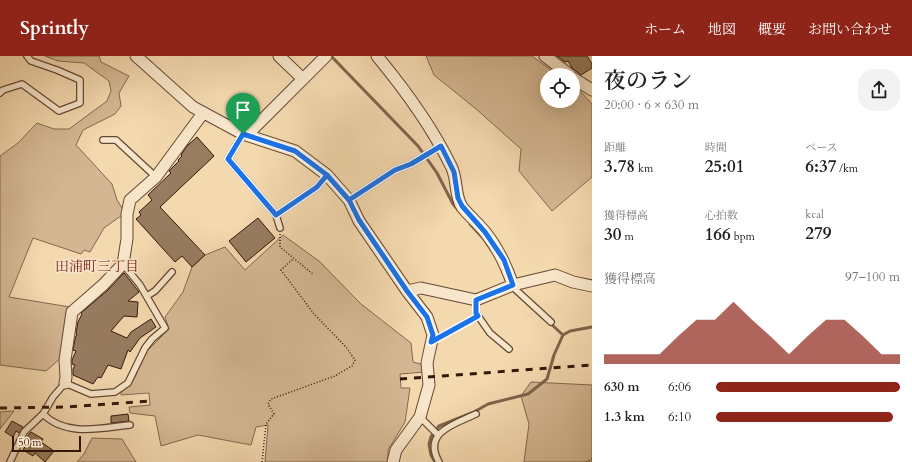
<!DOCTYPE html>
<html lang="ja">
<meta charset="utf-8">
<style>
:root{--surface:#fff;--page:#f2f2f2;--text:#202124;--muted:#757577;--accent:#8f2418}
body{margin:0;font-family:Cardo,"Noto Serif JP",serif;background:var(--page);color:var(--text);height:100vh;display:flex;flex-direction:column;font-size:15px;white-space:nowrap}
*{box-sizing:border-box;margin:0}
p{font-size:13px;color:var(--muted)}
.icon{flex:none;width:22px;height:22px;fill:none;stroke:currentColor;stroke-width:2;stroke-linecap:round;stroke-linejoin:round}
.map{position:relative;flex:1;overflow:hidden}
.drawer{display:flex;flex-direction:column;background:var(--surface);width:320px}
.drawer>*{flex:none}
.buttons{position:absolute;left:540px;top:12px;display:grid;gap:8px}
.buttons a{display:grid;place-items:center;width:40px;height:40px;border-radius:50%;background:var(--surface);box-shadow:0 4px 16px #0002;font-size:20px}
.scale{position:absolute;left:12px;bottom:10px;width:69px;box-sizing:border-box;padding-left:4px;border:2px solid #35180c;border-top:0;font-size:11px;line-height:14px;white-space:nowrap;color:#35180c;-webkit-text-stroke:3px #f8e6ca;paint-order:stroke}
.pin{position:absolute;display:grid;place-items:center;width:34px;height:34px;color:#fff;margin:-41px -17px;border-radius:50% 50% 50% 0;rotate:-45deg;box-shadow:0 0 4px #0007}
.pin .icon{rotate:45deg}
.round{display:grid;place-items:center;flex:none;width:42px;height:42px;border-radius:16px;background:var(--page)}
.head{display:flex;align-items:center;justify-content:space-between;height:68px;padding:0 12px}
h1{font-size:22px;font-weight:600;line-height:30px}
.stats{display:grid;grid-template-columns:repeat(3,1fr);gap:6px;height:68px;padding:4px 12px}
.stats div{display:grid;align-content:center}
.stats b{font-size:17px;font-weight:600}
.stats small{font-size:11px;font-weight:400}
.stats p{font-size:11px}
.chart{height:112px;padding:8px 12px}
.chart p{display:flex;justify-content:space-between}
.chart svg{width:100%;height:72px;margin-top:4px;fill:var(--accent);opacity:.7}
ul{padding:0 12px;list-style:none;font-size:13px}
li{display:grid;grid-template-columns:64px 48px 1fr;align-items:center;height:30px}
li i{height:10px;border-radius:5px;background:var(--accent)}
header{display:flex;align-items:center;gap:24px;box-sizing:border-box;height:56px;padding:0 20px;background:var(--accent);color:#fff}
header strong{font-size:19px}
nav{display:flex;gap:22px;margin-inline-start:auto;font-size:14px}
main{display:flex;flex:1;min-height:0}
.map>svg:first-child{display:block}
.green{fill:#d4b792;stroke:#84684f}
.lines{fill:none;stroke-linecap:round;stroke-linejoin:round}
.stream{stroke:#81644c;stroke-width:3}
.building{fill:#987c60;stroke:#35180c}
.service-casing{stroke:#654834;stroke-width:8}
.minor-casing{stroke:#654834;stroke-width:13}
.path{stroke:#35180c;stroke-width:1.5;stroke-dasharray:1 2;stroke-linecap:butt}
.service{stroke:#f8e6ca;stroke-width:5.5}
.minor{stroke:#f8e6ca;stroke-width:11}
.rail{stroke:#35180c;stroke-width:3;stroke-dasharray:7 7;stroke-linecap:butt}
.route-casing{stroke:#fff;stroke-width:8}
.route{stroke:#1a73e8;stroke-width:5}
.labels{text-anchor:middle;stroke-width:3;stroke-linejoin:round;paint-order:stroke}
.neighbourhood-label{font-size:14px;fill:#7a1f14;stroke:#f8e6ca}
</style>
<header>
<strong>Sprintly</strong>
<nav><a>ホーム</a><a>地図</a><a>概要</a><a>お問い合わせ</a></nav>
</header>
<main>
<div class="map">
<svg width="592" height="406" viewBox="0 0 592 406">
<rect width="100%" height="100%" fill="#f4d8ae"/>
<filter id="stains"><feTurbulence type="fractalNoise" baseFrequency=".005" numOctaves="4"/><feColorMatrix values="0 0 0 0 .2 0 0 0 0 .09 0 0 0 0 .02 0 0 0 .5 -.17"/></filter>
<radialGradient id="worn" r=".72"><stop offset=".6" stop-color="#630" stop-opacity="0"/><stop offset="1" stop-color="#630" stop-opacity=".3"/></radialGradient>
<path class="green" d="M45,0H99L101,6L129,20L119,37L121,50L115,58L83,74L76,89L112,128L117,144L125,157L104,172L90,196L84,194L81,198L33,182L9,241L70,251L62,301L46,315L0,309V100L18,87L37,67L54,73H69L107,45L111,35L109,25L84,7L58,5Z
M426,0H532L558,19H547V45H573V30L580,35L592,48V121L552,155L519,115L521,93L475,52L434,19Z
M283,179L319,205L361,248L411,287L413,306L424,309L425,316L400,318L401,332H410L405,366L388,394V406H265L268,369L256,371L251,389L198,379L161,390L155,360L130,357L129,351L150,349L149,337L121,339V334L135,321L145,297L169,273L165,261L183,236L192,211L205,199L225,191L245,214Z
M531,326L592,329V406H524L529,368L521,340Z
M14,355L0,373V356Z
M92,382L122,383L136,406H77L84,398Z"/>
<g class="lines">
<path class="stream" d="M331,0L418,90L437,117L453,148L459,155
M470,168L483,182L492,195
M563,279L570,275L592,271
M435,406L431,399L429,388L431,381L439,370L474,356L488,348L528,338L547,323L554,299L563,279L550,267"/>
</g>
<path class="building" d="M557,0H587L592,8V12L581,19L572,12L568,5L565,6Z
M197,81L214,100L160,151L205,199L192,211L182,200L175,206L136,163L141,159L139,156L152,144L148,139L171,117L169,115L179,105L178,104L182,100L181,99L187,90Z
M258,162L275,182L246,206L229,185Z
M124,217L139,236L128,245L138,246L137,261L124,260L111,275L127,282L131,276L151,263L156,271L140,282L130,296L128,294L121,313L108,309L101,322L98,321L93,328L73,319V313L75,309L72,308V304L76,295L73,294L75,283L77,278L76,277L78,266L82,258L81,257L108,234Z
M128,358L129,365L111,367V360Z
M12,365L23,371L19,377L16,375L13,381L5,376Z
M31,376L43,383L41,386L54,395L45,406L35,397L33,400L23,394L29,384L26,382Z"/>
<g class="lines">
<defs>
<path id="service" d="M0,37L3,34L22,28L59,55L80,47V24L57,14L31,5L27,0
M243,78L228,103L276,159
M103,84H116L156,121
M349,144L395,114L411,108L441,90
M280,172L276,159L317,131L327,119
M513,229L515,233L551,266
M147,240L155,235L172,216
M476,244V257L490,277L509,293
M43,358C66,381 101,372 130,369
M420,361L438,379
M10,406L24,376L43,358L53,341L65,327L91,338L115,336L128,327L145,292L152,283L165,272L140,229L123,208
M439,406C422,376 455,368 476,358"/>
<path id="minor" d="M136,0L193,51L243,78L295,95L327,119L349,144L359,165L407,235L427,261L433,279L427,307L429,329L420,361L396,394L393,406
M279,0L303,23
M377,0C406,35 431,69 451,110C458,123 454,139 462,151C469,160 478,167 485,176C498,192 506,209 513,229
M545,0L570,19
M573,22L592,34
M247,79L326,0
M407,235L421,232L476,244L513,229L555,219L573,226L592,230
M65,327L66,321L65,304L72,256L103,229L123,208L127,183V158L130,144L156,121L203,57"/>
</defs>
<use href="#service" class="service-casing"/>
<use href="#minor" class="minor-casing"/>
<path class="path" d="M280,178V191L314,219
M443,279L471,264
M262,406L266,368L274,358L268,348L271,343L335,320L352,310L355,304L346,291L314,258L281,214L293,203
M586,406L592,403"/>
<use href="#service" class="service"/>
<use href="#minor" class="minor"/>
<path class="rail" d="M400,323L592,309
M0,352L67,351L150,345"/>
</g>
<g class="lines">
<defs>
<path id="route" d="M243,78L295,95L327,119L349,144L359,164L407,235L427,261L433,279L431,286L478,260L476,257V244L513,229L504,204L485,176L462,150L458,142L454,116L441,90L411,108L395,114L349,144L327,119L317,131L276,159L228,103L243,78"/>
</defs>
<use href="#route" class="route-casing"/>
<use href="#route" class="route"/>
</g>
<g class="labels">
<g class="neighbourhood-label">
<text x="97" y="215">田浦町三丁目</text>
</g>
</g>
<rect width="100%" height="100%" filter="url(#stains)"/>
<rect width="100%" height="100%" fill="url(#worn)"/>
</svg>
<div class="buttons">
<a><svg class="icon" aria-label="locate" viewBox="0 0 24 24"><circle cx="12" cy="12" r="6"/><path d="M12 2v4M12 18v4M2 12h4M18 12h4"/></svg></a>
</div>
<div class="scale">50 m</div>
<div class="pin" style="left:243px;top:78px;background:#1e9e55"><svg class="icon" aria-label="arrive" viewBox="0 0 24 24"><path d="M6 21V4h12l-3 4 3 4H6"/></svg></div>
</div>
<section class="drawer">
<div class="head"><div><h1>夜のラン</h1><p>20:00 · 6 × 630 m</p></div><a class="round"><svg class="icon" aria-label="share" viewBox="0 0 24 24"><path d="M12 15V3M7 8l5-5 5 5M5 13v7h14v-7"/></svg></a></div>
<div class="stats">
<div><p>距離</p><b>3.78<small> km</small></b></div>
<div><p>時間</p><b>25:01</b></div>
<div><p>ペース</p><b>6:37<small> /km</small></b></div>
</div>
<div class="stats">
<div><p>獲得標高</p><b>30<small> m</small></b></div>
<div><p>心拍数</p><b>166<small> bpm</small></b></div>
<div><p>kcal</p><b>279</b></div>
</div>
<div class="chart"><p><span>獲得標高</span>97–100 m</p>
<svg viewBox="0 0 160 44" preserveAspectRatio="none"><path d="M0 44V38L10 38L20 38L30 38L40 27L50 17L60 17L70 6L80 17L90 27L100 38L110 27L120 17L130 17L140 27L150 38L160 38V44z"/></svg>
</div>
<ul>
<li><b>630 m</b>6:06<i style="width:100%"></i></li>
<li><b>1.3 km</b>6:10<i style="width:96%"></i></li>
</ul>
</section>
</main>
